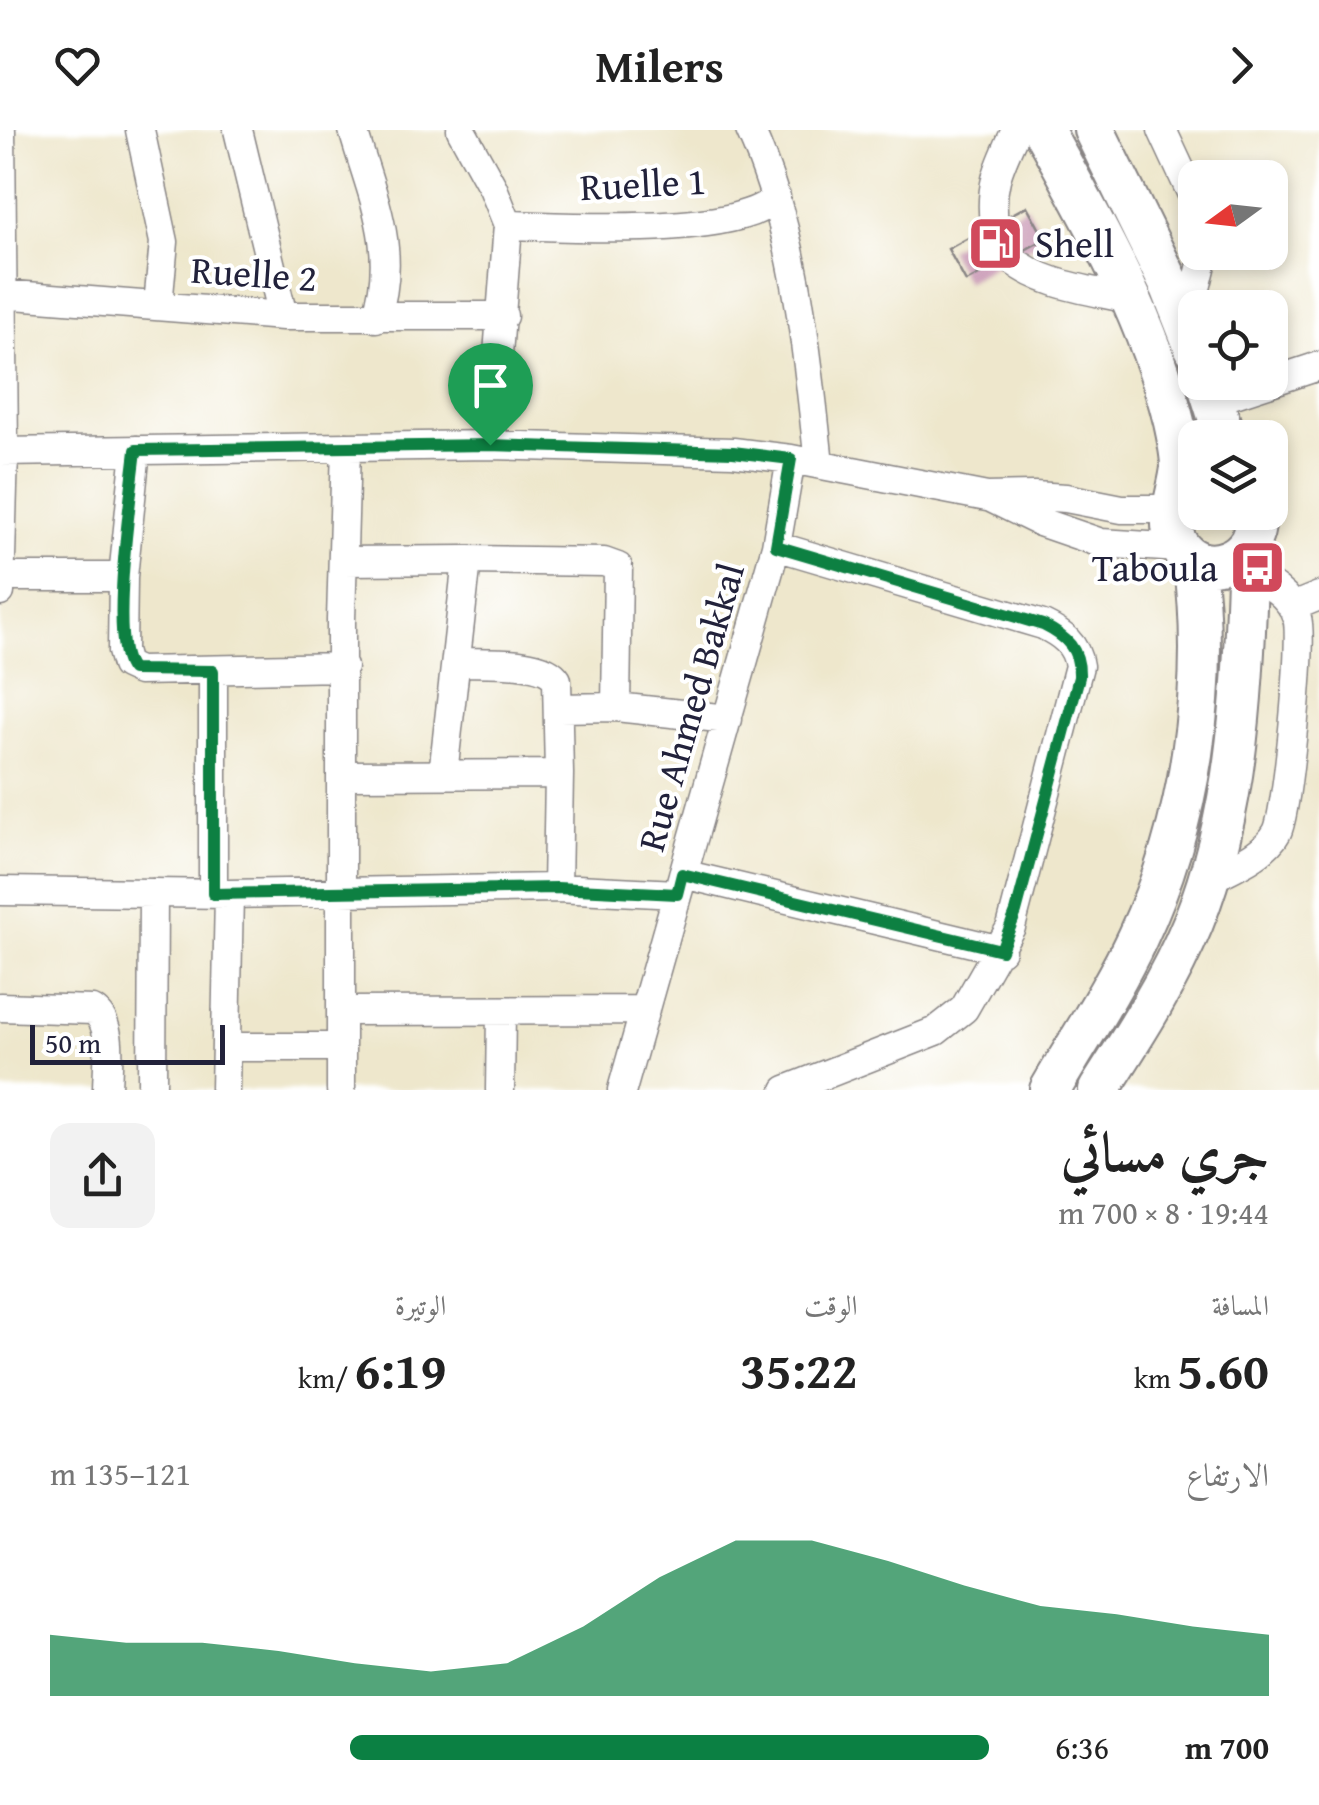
<!DOCTYPE html>
<html lang="ar">
<meta charset="utf-8">
<style>
:root{--surface:#fff;--page:#f2f2f2;--text:#222;--muted:#767676;--accent:#0b8043}
body{margin:0;font-family:"Gentium Book Plus",Amiri,serif;background:var(--page);color:var(--text);direction:rtl;height:100vh;display:flex;flex-direction:column;font-size:38px;white-space:nowrap}
*{box-sizing:border-box;margin:0}
p{font-size:32px;color:var(--muted)}
.icon{flex:none;width:55px;height:55px;fill:none;stroke:currentColor;stroke-width:2;stroke-linecap:round;stroke-linejoin:round}
.map{position:relative;height:960px;overflow:hidden;direction:ltr}
.side{display:flex;flex-direction:column;background:var(--surface);flex:1}
.side>*{flex:none}
.needle{width:65px;rotate:255deg}
.fabs{position:absolute;left:1178px;top:30px;display:grid;gap:20px}
.fabs a{display:grid;place-items:center;width:110px;height:110px;border-radius:20px;background:var(--surface);box-shadow:0 5px 15px #0003;font-size:50px}
.scale{position:absolute;left:30px;bottom:25px;width:195px;box-sizing:border-box;padding-left:10px;border:5px solid #22223b;border-top:0;font-size:28px;line-height:35px;white-space:nowrap;color:#22223b;-webkit-text-stroke:8px #fff;paint-order:stroke}
.pin{position:absolute;display:grid;place-items:center;width:85px;height:85px;color:#fff;margin:-102px -42px;border-radius:50% 50% 50% 0;rotate:-45deg;box-shadow:0 0 10px #0007}
.pin .icon{rotate:45deg}
.round{display:grid;place-items:center;flex:none;width:105px;height:105px;border-radius:20px;background:var(--page)}
.summary{display:flex;align-items:center;justify-content:space-between;height:170px;padding:0 50px}
h1{font-size:55px;font-weight:700;line-height:75px}
.metrics{display:grid;grid-template-columns:repeat(3,1fr);gap:15px;height:170px;padding:10px 50px}
.metrics div{display:grid;align-content:center}
.metrics b{font-size:50px;font-weight:700}
.metrics small{font-size:28px;font-weight:400}
.metrics p{font-size:28px}
.chart{height:280px;padding:20px 50px}
.chart p{display:flex;justify-content:space-between}
.chart svg{width:100%;height:180px;margin-top:10px;fill:var(--accent);opacity:.7}
ul{padding:0 50px;list-style:none;font-size:32px}
li{display:grid;grid-template-columns:160px 120px 1fr;align-items:center;height:75px}
li i{height:25px;border-radius:12px;background:var(--accent)}
header{display:flex;justify-content:space-between;align-items:center;height:130px;padding:0 50px;background:var(--surface);font-size:45px;font-weight:700}
.map>svg:first-child{display:block}
.building{fill:#c999b5}
.lines{fill:none;stroke-linecap:round;stroke-linejoin:round}
.minor-casing{stroke:#888484;stroke-width:31}
.highway-casing{stroke:#888484;stroke-width:44}
.minor{stroke:#fff;stroke-width:28}
.highway{stroke:#fff;stroke-width:40}
.route-casing{stroke:#fff;stroke-width:20}
.route{stroke:#0b8043;stroke-width:12}
.labels{text-anchor:middle;stroke-width:8;stroke-linejoin:round;paint-order:stroke}
.street-label{font-size:38px;fill:#22223b;stroke:#fff}
.poi-label{font-size:38px;fill:#22223b;stroke:#fff;text-anchor:start}
</style>
<header><svg class="icon" aria-label="forward" viewBox="0 0 24 24"><path d="M9 5l7 7-7 7"/></svg>Milers<svg class="icon" aria-label="heart" viewBox="0 0 24 24"><path d="M12 20l-8-8c-3-5 5-10 8-4 3-6 11-1 8 4z"/></svg></header>
<div class="map">
<svg width="1319" height="960" viewBox="0 0 1319 960">
<rect width="100%" height="100%" fill="#fff"/>
<filter id="ink" filterUnits="userSpaceOnUse"><feTurbulence type="fractalNoise" baseFrequency=".01" numOctaves="2"/><feDisplacementMap in="SourceGraphic" scale="20" xChannelSelector="R" yChannelSelector="G"/><feConvolveMatrix kernelMatrix="1 2 1 2 8 2 1 2 1" color-interpolation-filters="sRGB"/></filter>
<filter id="wash" filterUnits="userSpaceOnUse"><feTurbulence type="fractalNoise" baseFrequency=".0048" numOctaves="4" result="noise"/><feDisplacementMap in="SourceGraphic" scale="40" xChannelSelector="R" yChannelSelector="G"/><feGaussianBlur stdDeviation="2.25" result="paint"/><feColorMatrix in="noise" values="0 0 0 0 0 0 0 0 0 0 0 0 0 0 0 0 0 1.4 0 .05"/><feComposite in="paint" operator="in"/></filter>
<g filter="url(#wash)">
<rect width="100%" height="100%" fill="#eee7cc"/>
<g id="blocks">
<path class="building" d="M1027,76L1045,109L966,152L948,119Z"/>
</g>
</g>
<g filter="url(#ink)">
<use href="#blocks" fill-opacity="0" stroke="#888484" stroke-width="2.5"/>
<g class="lines">
<defs>
<path id="minor" d="M140,0L164,112L158,175
M238,0L283,186
M353,0C372,67 399,119 376,188
M461,0L493,58L508,95L491,315
M750,0C797,103 807,222 819,334
M1162,0L1195,71
M994,94C989,54 1000,35 1016,0
M508,95C562,96 742,108 776,67
M1010,128C1043,156 1092,160 1133,170
M1,164L283,186H503
M1187,195L1205,122
M1213,271L1319,236
M136,320L123,447L122,521L126,535L139,541L343,537
M0,322L491,315L733,322L791,329L987,367L1034,366L1066,368L1122,379H1173
M993,369L1040,392L1101,413L1180,418
M776,416L1043,495C1062,504 1076,514 1079,536L1011,797L964,879L936,901L786,960
M467,430L604,432L618,437L616,577
M344,431L467,430L443,644
M1,447H123
M0,462L4,322L1,0
M1292,477L1319,466
M456,532C481,533 544,528 557,550L559,644L557,758
M213,541V764
M559,578L616,577L728,589
M342,645L559,644
M683,744L1001,820
M1208,750C1230,738 1265,725 1277,702C1287,683 1304,508 1297,488C1290,464 1267,453 1247,443
M0,761L229,764L557,758L677,764
M0,877L93,880C115,894 107,936 107,960
M341,881L645,880
M227,917H341
M152,960L153,763
M225,960L229,764
M341,960V490L346,317
M500,960L501,881
M622,960L776,416L791,329"/>
<path id="highway" d="M1043,0C1095,94 1148,186 1174,292C1177,306 1181,323 1181,337C1179,361 1165,389 1176,411C1199,455 1264,429 1254,382
M1094,0L1171,157L1195,218
M1207,252L1225,308
M1050,960C1079,910 1112,861 1137,808C1191,694 1211,555 1194,430
M1099,960C1133,907 1169,852 1193,793C1241,674 1244,544 1248,417"/>
</defs>
<use href="#minor" class="minor-casing"/>
<use href="#highway" class="highway-casing"/>
<use href="#minor" class="minor"/>
<use href="#highway" class="highway"/>
</g>
</g>
<g class="lines" filter="url(#ink)">
<defs>
<path id="route" d="M490,315L733,322L791,329L776,416L1043,495C1067,507 1080,519 1079,547L1016,782L1001,820L682,744L677,764L557,758L213,764V541L132,540C108,516 132,359 136,320Z"/>
</defs>
<use href="#route" class="route-casing"/>
<use href="#route" class="route"/>
</g>
<defs>
<symbol id="fuel-square" viewBox="-11 -11 22 22"><rect x="-9" y="-9" width="18" height="18" rx="4" fill="#d1495b" stroke="#fff"/><path d="M-5.5-6h7V0h2V4h1.3V-2.5L3-4.5l.8-.8L6-3V5H2.5V1h-1V6h-7ZM-4.2-4.7v3.2H.2V-4.7Z" fill="#fff"/></symbol>
<symbol id="bus-square" viewBox="-11 -11 22 22"><rect x="-9" y="-9" width="18" height="18" rx="4" fill="#d1495b" stroke="#fff"/><path d="M-5-6H5V4H4V6H2V4H-2V6H-4V4H-5ZM-3.5-4V0h7V-4ZM-3.5 1.2v1.5H-2V1.2ZM2 1.2v1.5H3.5V1.2Z" fill="#fff"/></symbol>
</defs>
<g fill-rule="evenodd">
<use href="#fuel-square" x="964" y="82" width="63" height="63"/>
<use href="#bus-square" x="1226" y="406" width="63" height="63"/>
</g>
<g class="labels">
<g class="street-label">
<text transform="translate(643 54) rotate(-3)" y="13">Ruelle 1</text>
<text transform="translate(254 144) rotate(4)" y="13">Ruelle 2</text>
<text transform="translate(691 577) rotate(-74)" y="13">Rue Ahmed Bakkal</text>
</g>
<g class="poi-label">
<text x="1035" y="127">Shell</text>
<text x="1218" y="451" text-anchor="end">Taboula</text>
</g>
</g>
</svg>
<div class="fabs">
<a><svg class="needle" viewBox="-14 -14 28 28"><path d="M0-13l5 13h-10z" fill="#e53935"/><path d="M0 13l5-13h-10z" fill="#767676"/></svg></a>
<a><svg class="icon" aria-label="locate" viewBox="0 0 24 24"><circle cx="12" cy="12" r="6"/><path d="M12 2v4M12 18v4M2 12h4M18 12h4"/></svg></a>
<a><svg class="icon" aria-label="layers" viewBox="0 0 24 24"><path d="M12 4l9 5-9 5-9-5zM3 14l9 5 9-5"/></svg></a>
</div>
<div class="scale">50 m</div>
<div class="pin" style="left:490px;top:315px;background:#1e9e55"><svg class="icon" aria-label="arrive" viewBox="0 0 24 24"><path d="M6 21V4h12l-3 4 3 4H6"/></svg></div>
</div>
<section class="side">
<div class="summary"><div><h1>جري مسائي</h1><p>19:44 · 8 × 700 m</p></div><a class="round"><svg class="icon" aria-label="share" viewBox="0 0 24 24"><path d="M12 15V3M7 8l5-5 5 5M5 13v7h14v-7"/></svg></a></div>
<div class="metrics">
<div><p>المسافة</p><b>5.60<small> km</small></b></div>
<div><p>الوقت</p><b>35:22</b></div>
<div><p>الوتيرة</p><b>6:19<small> /km</small></b></div>
</div>
<div class="chart"><p><span>الارتفاع</span>121–135 m</p>
<svg viewBox="0 0 160 44" preserveAspectRatio="none"><path d="M0 44V29L10 31L20 31L30 33L40 36L50 38L60 36L70 27L80 15L90 6L100 6L110 11L120 17L130 22L140 24L150 27L160 29V44z"/></svg>
</div>
<ul>
<li><b>700 m</b>6:36<i style="width:68%"></i></li>
</ul>
</section>
